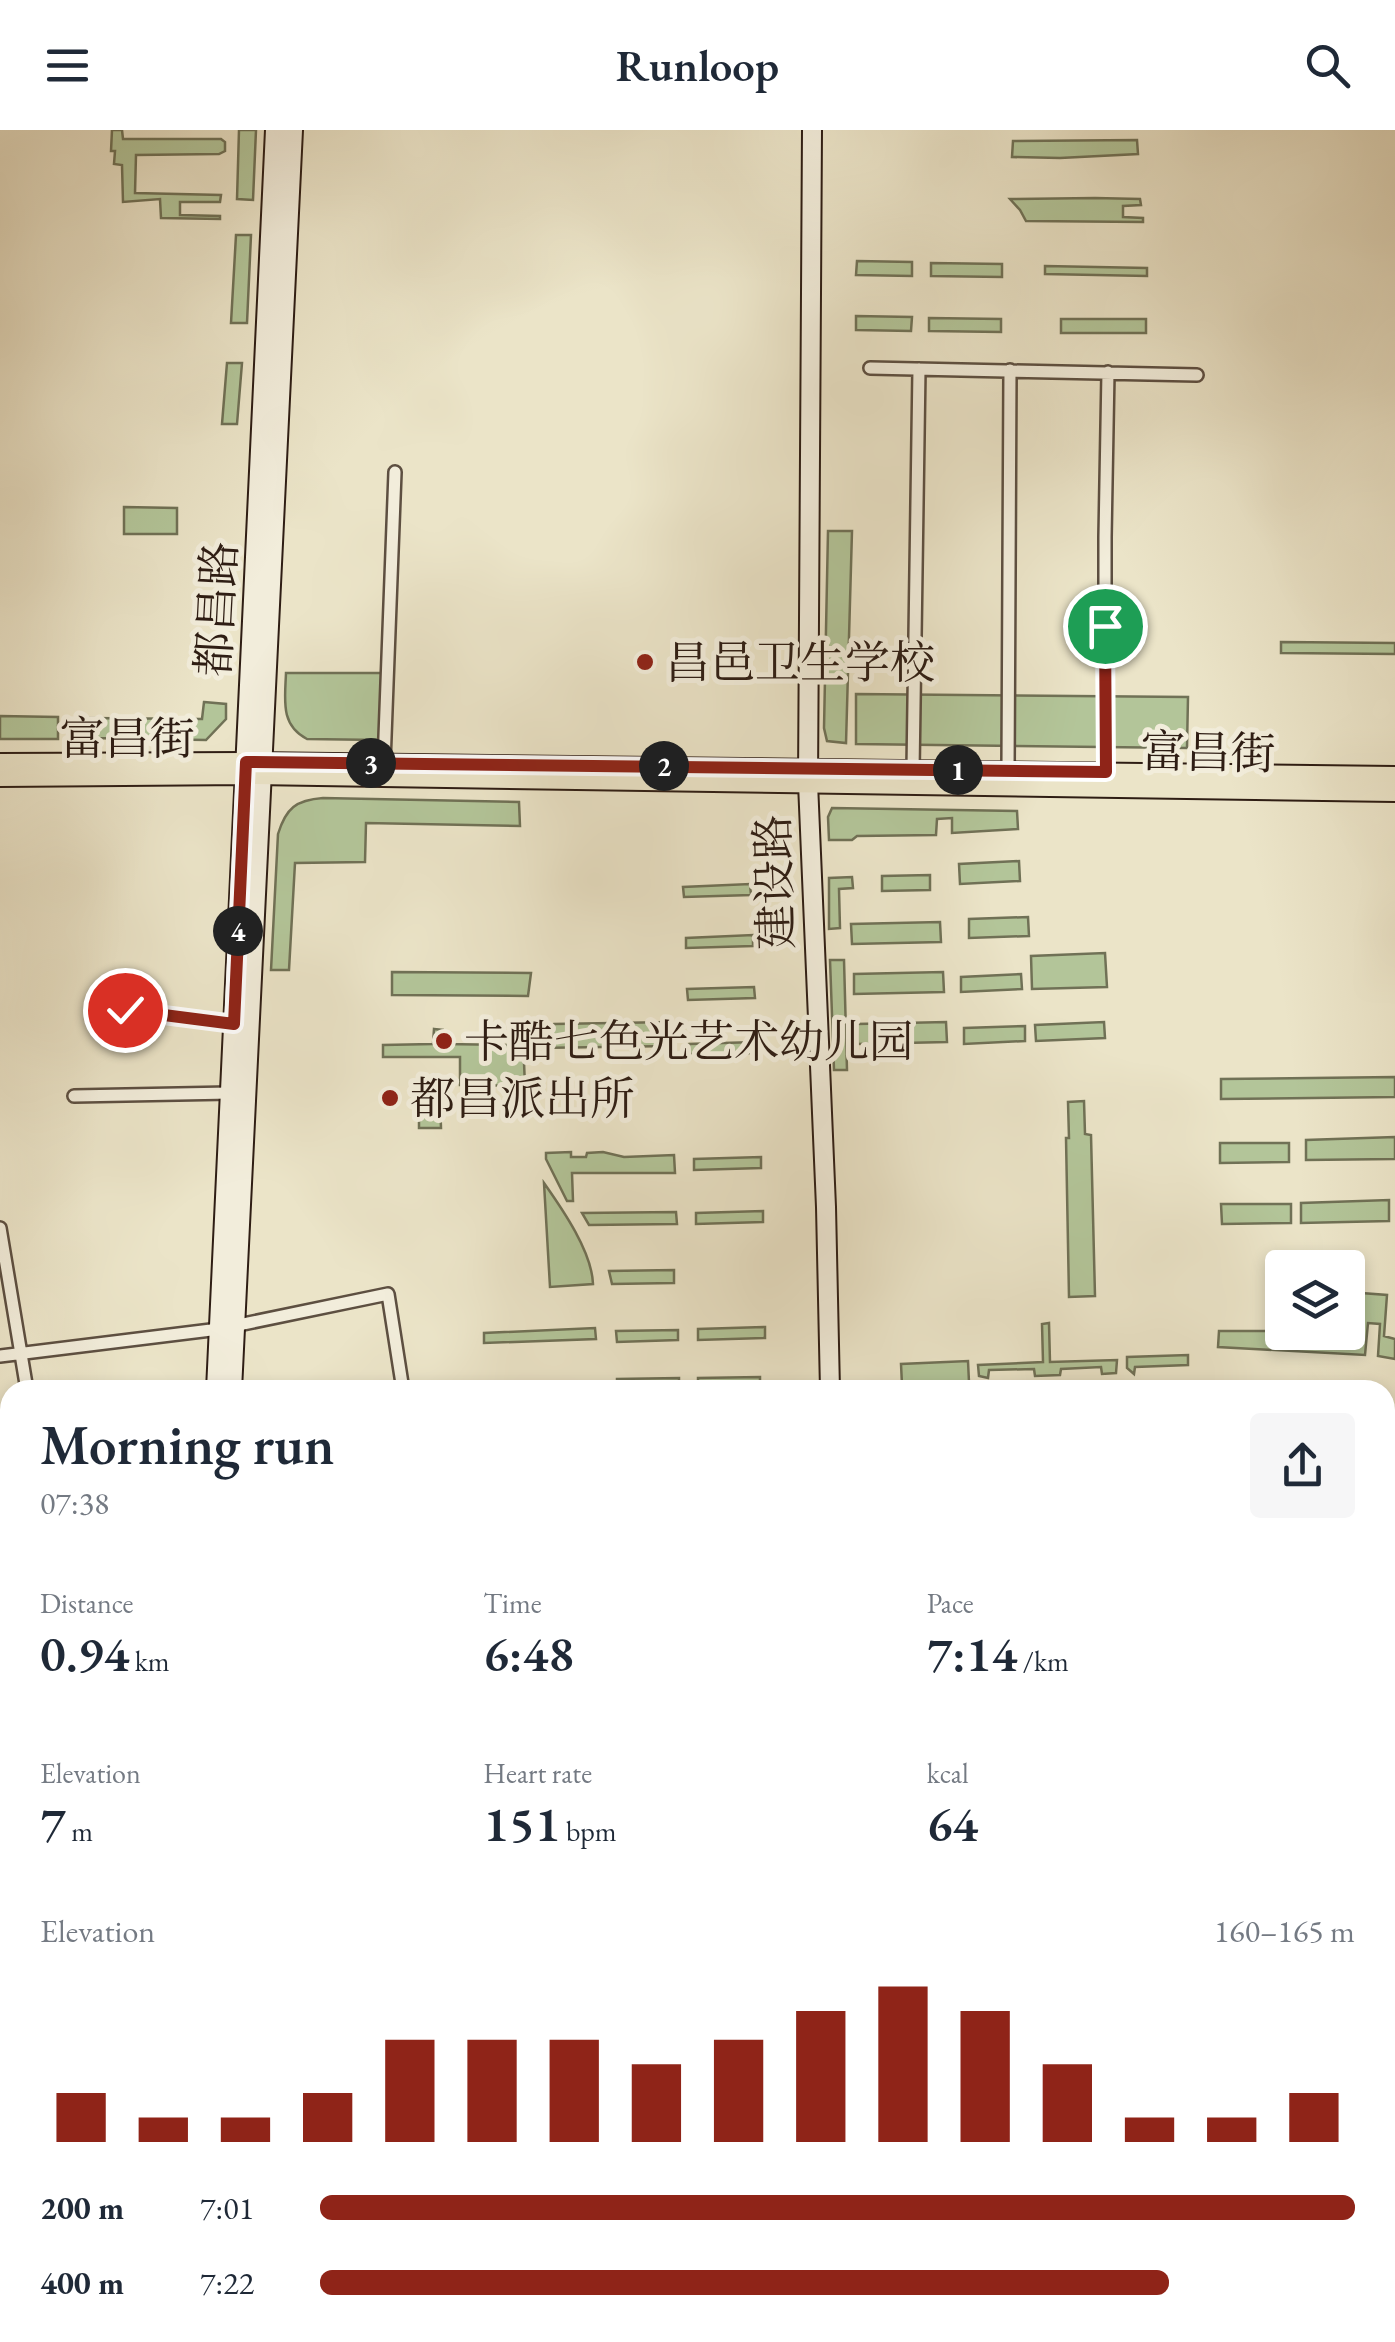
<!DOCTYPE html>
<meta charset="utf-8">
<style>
:root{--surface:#fff;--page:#f6f6f7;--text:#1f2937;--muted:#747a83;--accent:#8f2418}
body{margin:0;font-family:"EB Garamond","Noto Serif SC",serif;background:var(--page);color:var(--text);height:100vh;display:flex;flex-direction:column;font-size:38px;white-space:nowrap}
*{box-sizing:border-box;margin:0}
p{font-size:32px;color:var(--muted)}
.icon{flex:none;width:55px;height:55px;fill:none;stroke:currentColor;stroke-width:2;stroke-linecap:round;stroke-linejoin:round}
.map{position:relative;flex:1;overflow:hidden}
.panel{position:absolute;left:0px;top:1250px;width:1395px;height:962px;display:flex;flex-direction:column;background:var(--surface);border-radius:30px 30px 0 0;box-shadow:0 5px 15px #0003}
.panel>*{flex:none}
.buttons{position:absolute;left:1265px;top:1120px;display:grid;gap:20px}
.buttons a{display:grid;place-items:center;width:100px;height:100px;border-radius:10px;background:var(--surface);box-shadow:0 5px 15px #0003;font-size:50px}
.pin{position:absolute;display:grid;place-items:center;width:85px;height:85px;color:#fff;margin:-42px;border:5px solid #fff;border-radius:50%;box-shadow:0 2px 10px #0007}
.km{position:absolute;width:50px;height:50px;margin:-25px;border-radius:50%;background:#222;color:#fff;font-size:28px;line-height:50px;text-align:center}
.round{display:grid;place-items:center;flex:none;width:105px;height:105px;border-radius:10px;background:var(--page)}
.summary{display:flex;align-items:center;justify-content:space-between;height:170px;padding:0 40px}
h1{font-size:55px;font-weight:600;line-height:75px}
.figures{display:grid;grid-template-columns:repeat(3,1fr);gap:15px;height:170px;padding:10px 40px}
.figures div{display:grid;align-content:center}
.figures b{font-size:50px;font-weight:600}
.figures small{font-size:28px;font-weight:400}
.figures p{font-size:28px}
.chart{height:280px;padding:20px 40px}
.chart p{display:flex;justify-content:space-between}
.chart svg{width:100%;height:180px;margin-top:10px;stroke:var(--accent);stroke-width:6}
ul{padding:0 40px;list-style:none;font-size:32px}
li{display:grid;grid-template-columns:160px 120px 1fr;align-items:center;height:75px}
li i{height:25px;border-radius:12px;background:var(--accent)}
header{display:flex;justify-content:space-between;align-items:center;height:130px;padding:0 40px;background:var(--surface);font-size:45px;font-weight:600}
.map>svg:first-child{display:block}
.green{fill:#b3c599;stroke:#707156;stroke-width:2.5}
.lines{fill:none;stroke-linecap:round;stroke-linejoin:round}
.street-casing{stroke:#5d4f41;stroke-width:16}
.secondary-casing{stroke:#2e1d14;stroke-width:22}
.primary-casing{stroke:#2e1d14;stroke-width:22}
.street{stroke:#f2eddb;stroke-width:11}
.secondary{stroke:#f2eddb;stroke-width:18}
.primary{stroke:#ebe4c8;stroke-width:18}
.route-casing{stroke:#fff;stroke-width:20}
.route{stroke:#8f2418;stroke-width:12}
.poi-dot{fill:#8f2418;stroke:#f2eddb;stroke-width:4}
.labels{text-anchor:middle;stroke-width:10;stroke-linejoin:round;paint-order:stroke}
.street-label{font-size:45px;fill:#2e1d14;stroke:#f2eddb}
.poi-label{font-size:45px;fill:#2e1d14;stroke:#f2eddb;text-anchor:start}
</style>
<header><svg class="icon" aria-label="menu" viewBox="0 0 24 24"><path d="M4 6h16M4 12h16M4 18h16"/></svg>Runloop<svg class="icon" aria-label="search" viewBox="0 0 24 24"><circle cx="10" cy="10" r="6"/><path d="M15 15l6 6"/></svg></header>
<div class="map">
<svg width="1395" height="2212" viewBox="0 0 1395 2212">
<rect width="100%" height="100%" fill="#ebe4c8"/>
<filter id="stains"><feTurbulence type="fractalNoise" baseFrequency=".002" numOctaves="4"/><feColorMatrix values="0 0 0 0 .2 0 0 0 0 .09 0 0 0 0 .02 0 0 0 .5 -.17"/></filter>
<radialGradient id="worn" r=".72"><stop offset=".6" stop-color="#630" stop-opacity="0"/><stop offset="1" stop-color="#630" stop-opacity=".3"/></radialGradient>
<path class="green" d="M112,0H122L123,9H221L225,12V21L219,24L136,25L135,63L221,65L220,72H180V85L220,86V89L161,88L160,69L123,72L122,35L114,34L115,21H111Z
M239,0H256L253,70L237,69Z
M1137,10L1138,24L1060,28L1012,27L1013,11Z
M1095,68L1140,69L1141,75L1123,76V87L1143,88V92L1026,91L1020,80L1010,69Z
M236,105H251L247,193H231Z
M857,131L912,132V146L856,145Z
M931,133L1002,134V147L931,146Z
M1045,136L1147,138V146L1045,144Z
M856,186L912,187L911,201L856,200Z
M929,188L1001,189V202L929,201Z
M1061,189H1146V203H1061Z
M227,233H242L237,294H222Z
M124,377L177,378V404H124Z
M828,401H852L846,613L827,611L824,598Z
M1281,512L1395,513V524L1281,523Z
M286,543H383L380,610L307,609C280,595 285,570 286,543Z
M856,564L1188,567L1187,618L856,614Z
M204,572L226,574V589L206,610L89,608L88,588L202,589Z
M0,586L58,587V609H0Z
M323,668L519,672L520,696L366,693L365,732L295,733L289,840H271L278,704C286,678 296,670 323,668Z
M832,678L1017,681L1018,699L952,703V688L937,689L936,705L857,706L852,710H829L828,687Z
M1019,731L1020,751L960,754L959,734Z
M930,745V760L882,761V746Z
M852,747L853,758L839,759L840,798L829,799V748Z
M750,754L751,765L684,767L683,757Z
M1028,787L1029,806L969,808V789Z
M940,792L941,812L852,814L851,794Z
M753,805V816L686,818V808Z
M1105,823L1107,857L1032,859L1031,826Z
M830,830H844L847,940H834Z
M392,842L531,843L528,866L392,865Z
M943,842L944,862L854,864V844Z
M1021,844L1022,859L961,862V847Z
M754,857L755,868L688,870L687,859Z
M671,892V916L537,918L554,894Z
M946,892L947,912L858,914L857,894Z
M1104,892L1105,908L1036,911L1035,895Z
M1025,896V911L964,914V898Z
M434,899L443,900L445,914L509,915L510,909H523L525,956L460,955V927H383V915L433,914Z
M756,912V923L689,924V914Z
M1395,947V967L1221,969V949Z
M419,969H440L441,998H419Z
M1084,971L1085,1004L1091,1005L1095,1166L1069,1167L1066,1008H1069L1068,972Z
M1395,1007V1029L1306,1030V1010Z
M1220,1013H1289V1032L1220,1033Z
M571,1022V1027H586L587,1023L603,1022L624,1027L674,1025L675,1043H572L573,1071H567L546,1029V1023Z
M761,1027V1038L694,1040V1029Z
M544,1053C563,1080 592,1122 593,1154L550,1157Z
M1389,1070V1091L1301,1093V1073Z
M1221,1074H1291V1093L1222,1094Z
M763,1081V1092L696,1094V1083Z
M676,1082L677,1094L589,1095L582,1083Z
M674,1140V1153L612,1154L609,1141Z
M1348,1162L1387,1165L1384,1206L1395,1209V1229L1378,1226L1380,1194L1368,1193L1365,1225L1218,1217L1219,1201H1275L1277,1167L1282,1165V1202H1348Z
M1049,1193L1050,1232L1117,1230L1116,1243L1102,1244L1101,1237L1061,1239L1060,1245L1035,1246L1034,1239L989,1240L988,1248L979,1246L978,1235L1043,1232L1042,1194Z
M765,1197V1208L698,1210V1199Z
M595,1198L596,1209L484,1213V1203Z
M678,1200V1210L617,1212L616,1201Z
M1188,1225V1235L1135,1237L1134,1244L1127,1238V1227Z
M968,1231L969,1252L902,1255L901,1234Z
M760,1247V1257L698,1259V1248Z
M679,1248V1259L617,1260V1249Z
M1385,1919L1395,1920V1953L1388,1996L1395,1998V2011L1385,2010Z
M23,2203H97V2212H23Z"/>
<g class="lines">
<defs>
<path id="street" d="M870,238L1197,245
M384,633L395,342
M913,640L919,239
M1008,641L1010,240
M1105,642V407L1108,242
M125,880L234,894
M74,966L230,963
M0,1098L27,1260
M0,1226L219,1199L388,1164L403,1260
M0,1389L10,1388
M676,2212V2202
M939,2212L940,2202
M1028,2212L1029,2202
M1110,2212L1111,2202"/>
<path id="secondary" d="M812,0L808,653L826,1077L830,1260
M216,1260L275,0
M232,1260L293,0
M1385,1322L1395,1323
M0,1721L10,1720
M1385,1811L1395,1812
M170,2212V2202
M186,2212V2202
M818,2212V2202"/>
<path id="primary" d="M0,633L246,632L1395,646
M0,647L246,645L1395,662"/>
</defs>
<use href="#street" class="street-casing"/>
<use href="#secondary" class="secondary-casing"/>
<use href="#primary" class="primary-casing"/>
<use href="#street" class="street"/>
<use href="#secondary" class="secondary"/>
<use href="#primary" class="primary"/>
</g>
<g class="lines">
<defs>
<path id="route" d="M125,880L234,894L246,632L1106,642L1105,496"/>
</defs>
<use href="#route" class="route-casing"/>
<use href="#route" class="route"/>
</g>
<g class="poi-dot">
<circle cx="645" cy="532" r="10"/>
<circle cx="444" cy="911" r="10"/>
<circle cx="390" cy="968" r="10"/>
</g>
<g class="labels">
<g class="street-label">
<text transform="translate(216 479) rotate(-87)" y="16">都昌路</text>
<text x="127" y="624">富昌街</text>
<text transform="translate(1208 622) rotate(1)" y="16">富昌街</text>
<text transform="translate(774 752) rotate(-92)" y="16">建设路</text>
</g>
<g class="poi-label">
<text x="665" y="548">昌邑卫生学校</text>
<text x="464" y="927">卡酷七色光艺术幼儿园</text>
<text x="410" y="984">都昌派出所</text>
</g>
</g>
<rect width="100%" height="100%" filter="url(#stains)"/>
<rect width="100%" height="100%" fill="url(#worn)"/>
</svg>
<div class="buttons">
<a><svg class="icon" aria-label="layers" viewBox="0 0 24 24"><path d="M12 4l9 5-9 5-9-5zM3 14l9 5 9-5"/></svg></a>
</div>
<div class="pin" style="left:1105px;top:496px;background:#1e9e55"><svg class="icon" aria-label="arrive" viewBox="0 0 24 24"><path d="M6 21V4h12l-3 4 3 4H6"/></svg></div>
<div class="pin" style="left:125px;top:880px;background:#d93025"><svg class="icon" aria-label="check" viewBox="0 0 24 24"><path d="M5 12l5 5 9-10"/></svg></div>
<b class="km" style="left:958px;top:640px">1</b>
<b class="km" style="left:664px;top:636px">2</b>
<b class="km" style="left:371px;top:633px">3</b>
<b class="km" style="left:238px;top:801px">4</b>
<section class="panel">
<div class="summary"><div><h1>Morning run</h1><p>07:38</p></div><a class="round"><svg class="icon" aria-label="share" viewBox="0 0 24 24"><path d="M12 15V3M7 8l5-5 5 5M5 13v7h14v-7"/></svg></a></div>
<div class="figures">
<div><p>Distance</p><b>0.94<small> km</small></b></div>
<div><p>Time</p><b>6:48</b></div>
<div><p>Pace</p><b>7:14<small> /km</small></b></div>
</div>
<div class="figures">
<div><p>Elevation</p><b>7<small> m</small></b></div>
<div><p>Heart rate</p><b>151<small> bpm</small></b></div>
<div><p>kcal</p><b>64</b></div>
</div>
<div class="chart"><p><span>Elevation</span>160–165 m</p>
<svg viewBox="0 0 160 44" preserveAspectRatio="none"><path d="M5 44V32M15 44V38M25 44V38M35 44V32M45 44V19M55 44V19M65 44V19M75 44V25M85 44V19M95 44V12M105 44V6M115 44V12M125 44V25M135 44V38M145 44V38M155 44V32"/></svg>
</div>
<ul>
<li><b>200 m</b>7:01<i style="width:100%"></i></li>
<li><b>400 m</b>7:22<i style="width:82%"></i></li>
</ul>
</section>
</div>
